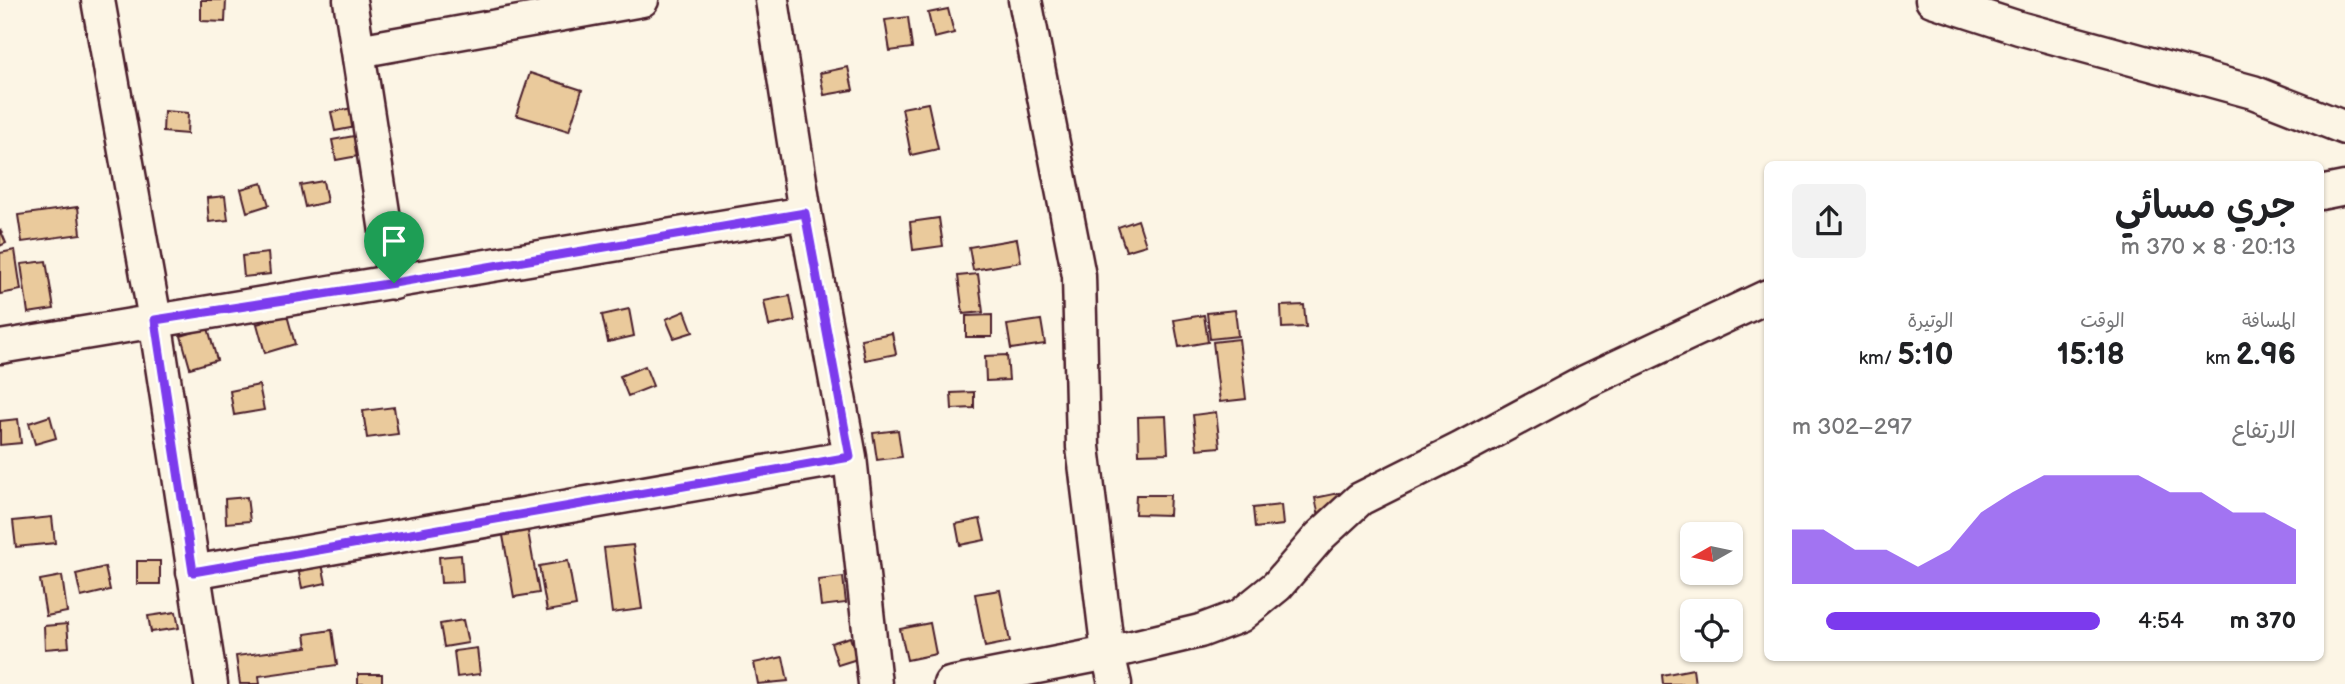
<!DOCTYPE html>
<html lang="ar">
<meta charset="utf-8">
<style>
:root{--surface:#fff;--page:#f2f2f2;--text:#202124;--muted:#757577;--accent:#7c3aed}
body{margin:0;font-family:"Balsamiq Sans","Playpen Sans Arabic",sans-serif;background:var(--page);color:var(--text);direction:rtl;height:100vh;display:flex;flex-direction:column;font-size:26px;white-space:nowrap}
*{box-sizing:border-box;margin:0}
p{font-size:23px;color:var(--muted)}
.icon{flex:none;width:38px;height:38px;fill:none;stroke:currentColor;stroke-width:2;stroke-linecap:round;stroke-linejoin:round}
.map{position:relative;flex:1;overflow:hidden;direction:ltr}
.side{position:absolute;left:1764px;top:161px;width:560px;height:500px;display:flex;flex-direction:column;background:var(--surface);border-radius:10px;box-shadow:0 2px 5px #0004;direction:rtl}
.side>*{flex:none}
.needle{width:46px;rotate:261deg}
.controls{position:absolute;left:1680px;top:522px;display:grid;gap:14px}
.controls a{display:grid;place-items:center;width:63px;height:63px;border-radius:10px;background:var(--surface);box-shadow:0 2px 5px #0004;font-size:35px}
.pin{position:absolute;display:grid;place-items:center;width:60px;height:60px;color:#fff;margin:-72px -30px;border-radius:50% 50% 50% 0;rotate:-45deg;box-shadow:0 0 7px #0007}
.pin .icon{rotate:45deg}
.round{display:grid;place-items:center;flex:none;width:74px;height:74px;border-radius:10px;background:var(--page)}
.head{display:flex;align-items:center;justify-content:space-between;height:119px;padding:0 28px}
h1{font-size:38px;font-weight:600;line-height:52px}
.stats{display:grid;grid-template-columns:repeat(3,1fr);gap:10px;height:119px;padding:7px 28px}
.stats div{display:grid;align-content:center}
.stats b{font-size:30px;font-weight:600}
.stats small{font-size:19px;font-weight:400}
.stats p{font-size:19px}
.chart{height:196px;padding:14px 28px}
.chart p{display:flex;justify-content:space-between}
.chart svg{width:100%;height:126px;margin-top:7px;fill:var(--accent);opacity:.7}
ul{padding:0 28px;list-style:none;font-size:23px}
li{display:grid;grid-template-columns:112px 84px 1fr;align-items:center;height:52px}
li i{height:18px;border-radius:9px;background:var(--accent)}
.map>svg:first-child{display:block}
.building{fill:#eaca9c;stroke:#4a1f2b;stroke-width:2}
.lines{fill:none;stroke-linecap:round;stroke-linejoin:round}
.minor-casing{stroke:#4a1f2b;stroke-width:37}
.minor{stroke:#fcf5e5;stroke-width:32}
.route-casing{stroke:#fff;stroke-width:14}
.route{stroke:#7c3aed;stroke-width:9}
</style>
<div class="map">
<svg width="2345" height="684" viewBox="0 0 2345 684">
<rect width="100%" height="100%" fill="#fcf5e5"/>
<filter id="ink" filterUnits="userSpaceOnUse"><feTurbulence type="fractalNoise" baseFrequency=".0143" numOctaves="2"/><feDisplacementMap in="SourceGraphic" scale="14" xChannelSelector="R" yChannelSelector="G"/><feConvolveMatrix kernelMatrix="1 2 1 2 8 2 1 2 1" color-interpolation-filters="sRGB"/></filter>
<g filter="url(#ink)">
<path class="building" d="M201,0H226L225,22L201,21Z
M948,9L954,33L934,38L928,13Z
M908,17L912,48L890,51L885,20Z
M848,67L853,90L824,95L820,73Z
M530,73L582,90L569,131L516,115Z
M928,103L938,149L911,155L902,108Z
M358,107L361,126L335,131L331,112Z
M164,111L188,113L187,134L163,132Z
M365,134L369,154L336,160L332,140Z
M323,181L327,202L305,207L300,185Z
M262,183L269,205L247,212L241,189Z
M225,196L228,220L209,222L207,198Z
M78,207L81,234L22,242L18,215Z
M939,218L943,246L913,250L910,222Z
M1138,220L1146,245L1126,251L1118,227Z
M0,229L6,243L0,246Z
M1017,239L1021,262L973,270L969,247Z
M15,250L21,290L0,294V253Z
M268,253L270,274L244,277L242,256Z
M46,261L54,309L28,313L21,264Z
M978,274L983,312L963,314L958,276Z
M790,296L795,321L769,326L764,301Z
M1304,305L1306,327L1282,328L1281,306Z
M629,309L634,336L608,342L602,315Z
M1235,310L1238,336L1210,339L1207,313Z
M685,311L693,332L674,338L666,319Z
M287,315L295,344L265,353L257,324Z
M992,315V337H966V316Z
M1204,315L1208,342L1179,347L1174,320Z
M1041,320L1045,344L1011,349L1007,325Z
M208,328L217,360L190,368L181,336Z
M892,333L896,354L865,360L861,339Z
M1239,339L1246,399L1220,402L1213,342Z
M1007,355L1009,380L986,381L985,356Z
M645,366L653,386L628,396L620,376Z
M259,385L264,410L234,415L230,391Z
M974,392V408L952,409L951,393Z
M394,407L398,434L367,438L363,411Z
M1216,412L1220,447L1197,449L1193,415Z
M50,416L56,438L35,444L29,423Z
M1166,416L1168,453L1139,454L1138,417Z
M18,419L21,443L0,445V421Z
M898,430L902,457L877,460L873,433Z
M1339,493L1345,519L1321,525L1315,498Z
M1136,495H1170L1169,515L1135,514Z
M247,497L250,521L226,523L225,499Z
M1281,505L1283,525L1255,528L1253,508Z
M52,517L55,543L16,547L13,521Z
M980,519L985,540L960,545L956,524Z
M527,526L539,593L514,597L502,530Z
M633,545L642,609L612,613L604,548Z
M461,555L463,582L441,583L439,557Z
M137,561H160V584H137Z
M568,561L576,606L547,611L539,566Z
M322,564L326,583L302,588L298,568Z
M105,567L110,590L81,597L76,574Z
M62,576L67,612L46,616L40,580Z
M843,577L846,603L821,606L818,580Z
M1000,590L1010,642L985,647L975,594Z
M176,612L179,628L151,632L148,616Z
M463,620L468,643L444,647L440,624Z
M930,623L936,654L907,660L900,629Z
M67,624L69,647L45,649L44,626Z
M332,630L337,665L259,676L260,684H240L236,656L307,647L305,634Z
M850,637L857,659L838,665L831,643Z
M477,648L480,674L457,677L454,651Z
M783,657L788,681L758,684L754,663Z
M1693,669L1695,684H1663L1662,675Z
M358,674H382V684H358Z"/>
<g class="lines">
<defs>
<path id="minor" d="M98,0L155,320L211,684
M350,0L394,283
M772,0L805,213L850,457L875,684
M1025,0L1079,276L1083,447L1108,653L1115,684
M1932,0L2019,28L2253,92L2345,128
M358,51L642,0
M2320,193L2345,188
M0,347L805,213
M193,572L850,457
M950,684L1108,653L1200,631L1240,616L1277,586L1320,536L1360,499L1460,449L1585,382L1768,296"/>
</defs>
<use href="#minor" class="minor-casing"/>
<use href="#minor" class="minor"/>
</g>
</g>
<g class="lines" filter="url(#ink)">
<defs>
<path id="route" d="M805,213L850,457L193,572L155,320L394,283Z"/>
</defs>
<use href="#route" class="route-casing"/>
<use href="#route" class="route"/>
</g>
</svg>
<div class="controls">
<a><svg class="needle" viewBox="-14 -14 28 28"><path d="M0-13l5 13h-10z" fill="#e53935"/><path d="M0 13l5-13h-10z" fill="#757577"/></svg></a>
<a><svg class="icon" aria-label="locate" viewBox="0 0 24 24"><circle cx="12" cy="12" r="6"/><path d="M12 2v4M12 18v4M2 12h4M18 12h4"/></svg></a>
</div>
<div class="pin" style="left:394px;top:283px;background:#1e9e55"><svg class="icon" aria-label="arrive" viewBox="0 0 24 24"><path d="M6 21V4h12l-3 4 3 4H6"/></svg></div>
<section class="side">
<div class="head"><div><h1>جري مسائي</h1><p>20:13 · 8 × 370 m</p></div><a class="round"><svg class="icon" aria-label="share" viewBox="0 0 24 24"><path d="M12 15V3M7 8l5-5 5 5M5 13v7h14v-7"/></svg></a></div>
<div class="stats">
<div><p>المسافة</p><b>2.96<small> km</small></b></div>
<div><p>الوقت</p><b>15:18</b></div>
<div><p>الوتيرة</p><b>5:10<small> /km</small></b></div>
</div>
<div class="chart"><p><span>الارتفاع</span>297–302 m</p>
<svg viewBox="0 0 160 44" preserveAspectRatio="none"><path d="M0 44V25L10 25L20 32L30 32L40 38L50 32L60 19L70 12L80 6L90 6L100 6L110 6L120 12L130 12L140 19L150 19L160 25V44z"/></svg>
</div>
<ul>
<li><b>370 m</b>4:54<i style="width:89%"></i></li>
</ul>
</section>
</div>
